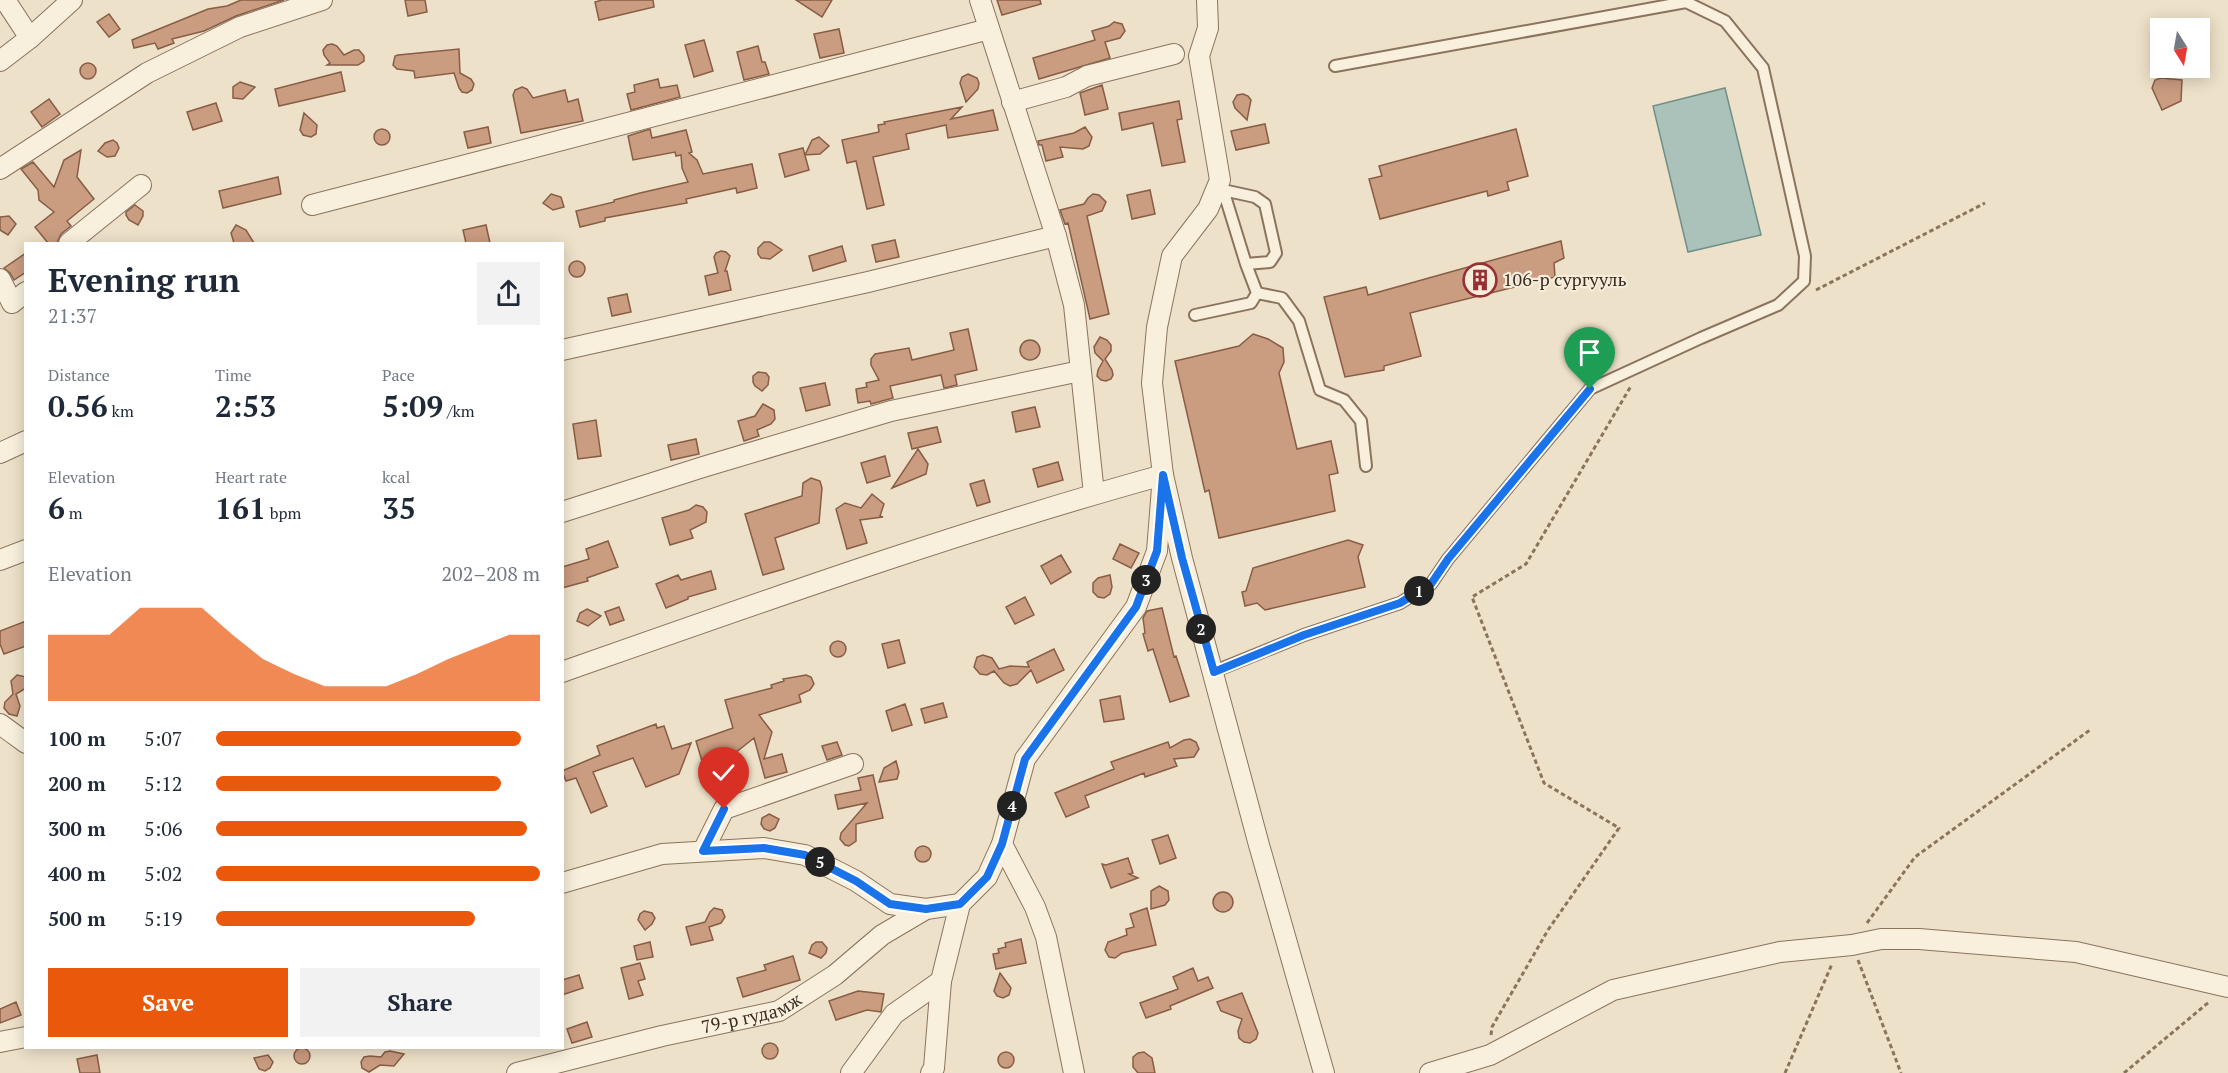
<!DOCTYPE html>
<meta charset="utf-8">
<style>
:root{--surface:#fff;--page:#f2f2f3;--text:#1f2937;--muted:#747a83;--accent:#ea580c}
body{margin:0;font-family:"PT Serif",serif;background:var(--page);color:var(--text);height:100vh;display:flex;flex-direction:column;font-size:22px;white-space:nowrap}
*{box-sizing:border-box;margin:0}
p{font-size:20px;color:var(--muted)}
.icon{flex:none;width:33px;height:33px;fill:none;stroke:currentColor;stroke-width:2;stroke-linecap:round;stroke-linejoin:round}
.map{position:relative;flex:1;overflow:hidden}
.details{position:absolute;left:24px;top:242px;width:540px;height:807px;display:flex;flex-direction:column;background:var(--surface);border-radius:0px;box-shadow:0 3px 15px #0003}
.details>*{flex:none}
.needle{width:39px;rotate:169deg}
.fabs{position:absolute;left:2150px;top:18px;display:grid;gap:12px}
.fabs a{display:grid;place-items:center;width:60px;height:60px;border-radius:0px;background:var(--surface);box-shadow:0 3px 15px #0003;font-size:30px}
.pin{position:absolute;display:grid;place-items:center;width:51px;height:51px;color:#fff;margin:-62px -26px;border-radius:50% 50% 50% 0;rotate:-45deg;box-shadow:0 0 6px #0007}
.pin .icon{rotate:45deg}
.km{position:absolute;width:30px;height:30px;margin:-15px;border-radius:50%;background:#222;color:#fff;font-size:16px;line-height:30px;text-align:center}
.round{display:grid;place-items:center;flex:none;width:63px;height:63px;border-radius:0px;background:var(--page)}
.overview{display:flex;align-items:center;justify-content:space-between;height:102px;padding:0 24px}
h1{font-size:33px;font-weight:800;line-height:45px}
.metrics{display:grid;grid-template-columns:repeat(3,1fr);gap:9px;height:102px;padding:6px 24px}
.metrics div{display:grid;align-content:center}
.metrics b{font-size:30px;font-weight:800}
.metrics small{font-size:16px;font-weight:400}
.metrics p{font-size:16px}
.chart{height:168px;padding:12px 24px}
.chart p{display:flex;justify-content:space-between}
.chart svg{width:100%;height:108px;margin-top:6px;fill:var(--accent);opacity:.7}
.action{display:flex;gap:12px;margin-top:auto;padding:12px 24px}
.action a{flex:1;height:69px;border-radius:0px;background:var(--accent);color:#fff;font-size:24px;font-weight:800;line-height:69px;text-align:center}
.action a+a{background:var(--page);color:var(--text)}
ul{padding:0 24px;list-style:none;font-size:20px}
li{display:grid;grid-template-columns:96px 72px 1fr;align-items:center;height:45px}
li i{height:15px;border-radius:8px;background:var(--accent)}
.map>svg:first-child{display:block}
.water{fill:#aac2ba;stroke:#709087;stroke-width:1.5}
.building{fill:#ca9c80;stroke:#885d45;stroke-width:1.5}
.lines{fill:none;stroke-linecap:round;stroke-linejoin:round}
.lane-casing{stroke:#8a745e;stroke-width:14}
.street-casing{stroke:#8a745e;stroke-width:22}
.path{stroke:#8a745e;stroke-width:3;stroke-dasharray:4.5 3;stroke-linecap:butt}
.lane{stroke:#f8efdc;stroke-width:10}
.street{stroke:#f8efdc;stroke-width:20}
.route-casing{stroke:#fff;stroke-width:12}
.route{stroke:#1a73e8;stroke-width:8}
.labels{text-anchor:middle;stroke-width:4.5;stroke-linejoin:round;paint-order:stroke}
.poi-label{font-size:18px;fill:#3b2c21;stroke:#f5ecd9;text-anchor:start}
.street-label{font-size:18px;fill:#3b2c21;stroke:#f5ecd9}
</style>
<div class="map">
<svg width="2228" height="1073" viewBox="0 0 2228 1073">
<rect width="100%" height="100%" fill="#eee1c9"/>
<path class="water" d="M1725,88L1761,235L1688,252L1653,106Z"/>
<path class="building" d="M241,0H284L236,16L204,31L172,39L174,43L158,49L155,43L134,48L132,40L208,9L227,6Z
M405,0H425L427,12L408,16Z
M602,0H653L654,7L599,20L595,2Z
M796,0H832L822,17Z
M997,0H1040L1041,4L1002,15Z
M109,14L120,29L109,37L97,22Z
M1114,22L1122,24L1125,31L1120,38L1105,42L1110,58L1039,79L1033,58L1095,40L1092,31L1109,26Z
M839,29L844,53L820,58L814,34Z
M704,40L713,71L694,77L685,45Z
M332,44L337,46L344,55L354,50H359L364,56V61L358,65H327L330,63L324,55L323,50L327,45Z
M758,46L762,62H765L769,74L744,80L737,52Z
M459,49L460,73L471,79L474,84L472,90L467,93L462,92L459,88L454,73L415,78L414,71L397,69L393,65L395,56L398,55Z
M80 71a8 8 0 1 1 16 0a8 8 0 1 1-16 0Z
M341,72L345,91L279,106L275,89Z
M968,74L977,78L979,83L978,89L966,102L960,83L962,77Z
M2161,78L2182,80L2181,101L2162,110L2152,88L2155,80Z
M658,79L660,88L677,85L680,97L631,110L627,94L635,92L634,85Z
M240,82L255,87L243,99L233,98V87Z
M1102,85L1108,109L1085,115L1080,93Z
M522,87L527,89L533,98L565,90L568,102L578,99L583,121L521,133L513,95L515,90Z
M1243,94L1248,96L1251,100L1247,120L1235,108L1233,102L1237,95Z
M49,99L60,114L42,127L31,112Z
M1179,101L1182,119L1177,120L1185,162L1162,166L1153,123L1122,130L1119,113Z
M216,103L222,121L193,130L187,112Z
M962,107L951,119L993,110L998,130L948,138L946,125L906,134L909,149L873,157L884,205L867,209L856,161L847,163L842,140L879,132L878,125L885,124L884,122Z
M304,113L317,125L316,134L311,137L303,135L300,130Z
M1265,124L1269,143L1236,150L1231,131Z
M488,127L491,143L468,148L464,132Z
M1085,127L1092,137L1089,146L1083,149L1060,147L1063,157L1046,161L1042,145H1039L1038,141L1074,133Z
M374 137a8 8 0 1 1 16 0a8 8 0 1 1-16 0Z
M650,129L652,138L686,130L692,152L689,153L697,160L703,174L752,164L757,188L737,193L736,188L686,199L687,203L605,218V221L580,227L576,211L614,202V200L640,193L688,182L682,168L681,155L676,156L675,152L633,160L628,136Z
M1516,129L1528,176L1507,182L1509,190L1488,196L1487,191L1380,219L1369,179L1382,176L1379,166Z
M819,137L829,146L820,154L805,155L812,140Z
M113,140L117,143L119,148L115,156L107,157L98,151L105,143Z
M803,148L809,170L785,177L779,154Z
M81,150L77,177L94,199L67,221L71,226L61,234L57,243H48L35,227L54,212L39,200L38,190L21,169L33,162L54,187L64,160Z
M278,177L281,194L223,208L219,191Z
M1150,190L1155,214L1132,219L1127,195Z
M551,194L561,197L564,207L553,210L543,203Z
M1093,194L1099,195L1106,202L1102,211L1087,216L1109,314L1090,319L1068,223L1065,224L1060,210L1084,204L1088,198Z
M135,205L143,211V216L138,225L129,220L126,215V212Z
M9,216L16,224L8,235L0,230V217Z
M236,225L246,230L254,243H234L231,233Z
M486,225L490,243H466L463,230Z
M895,240L899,257L876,262L872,245Z
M1561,241L1564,258L1554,263L1555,277L1410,313L1421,356L1384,366V370L1345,377L1324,297L1366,287L1368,295Z
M764,242H770L782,250L770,259L761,258L758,254V248Z
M842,246L846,261L813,271L809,256Z
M721,251L726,252L730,256L725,271H727L731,290L709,295L705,276L718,273L714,257L716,253Z
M26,253V272L14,280L10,273L4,268Z
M569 269a8 8 0 1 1 16 0a8 8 0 1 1-16 0Z
M627,294L631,312L612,316L608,298Z
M968,329L977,370L955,375L957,385L944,388L941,375L890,386L893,398L871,404L870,401L858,403L856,389L867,387L866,383L879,380L871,365V359L875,354L909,348L912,360L954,350L950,333Z
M1253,334L1268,339L1283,348L1284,362L1279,373L1297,449L1331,441L1338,473L1329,475L1335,511L1219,538L1209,490L1205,492L1175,361L1239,346Z
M1100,337L1107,340L1111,345V351L1105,359L1112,370L1113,375L1111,379L1106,381L1101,380L1097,376L1098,370L1103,361L1095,353L1094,347Z
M1020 350a10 10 0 1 1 20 0a10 10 0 1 1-20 0Z
M758,372L766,373L769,377L768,385L762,391L755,386L753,382V376Z
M825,383L830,405L806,411L800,388Z
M763,404L774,410L775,419L771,424L757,430L759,436L744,441L738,421L755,416Z
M1035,407L1040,427L1016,432L1012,412Z
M596,420L601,456L578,459L573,424Z
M937,427L941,442L912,449L908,433Z
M696,439L699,454L671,460L668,445Z
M918,449L928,464L926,474L892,488Z
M885,456L890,476L867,483L861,463Z
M1058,462L1063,480L1038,487L1033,469Z
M811,478L820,481L822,488L819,523L775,538L784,569L763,575L745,514L802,496L803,483Z
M984,480L990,502L977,506L970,484Z
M872,494L884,504L880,516L883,517L860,520L867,543L847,549L836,509L845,503L861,508Z
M696,505L703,507L707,512L706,522L690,530L693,538L670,545L662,518L689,510Z
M1348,540L1363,545L1358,557L1365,587L1265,610L1257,603L1245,606L1242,592L1246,591L1253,568Z
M608,541L618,567L587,578L588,581L562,588V567L589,559L586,549Z
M1120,544L1139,553L1131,568L1113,559Z
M1061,555L1071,572L1051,584L1041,566Z
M711,571L716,589L688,597V599L666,608L656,584L678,575L681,580Z
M1110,575L1112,587L1110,594L1104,598L1098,597L1093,592V583L1098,578Z
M1025,597L1034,615L1015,624L1006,607Z
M619,607L624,620L610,625L605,612Z
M1162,608L1174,657L1176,656L1189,696L1170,702L1153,649L1148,651L1143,634L1145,633L1143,618L1147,611Z
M587,609L601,616L588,626L577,621L580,613Z
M26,621V646L4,654L0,644V631Z
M899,640L905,663L888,668L882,644Z
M830 649a8 8 0 1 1 16 0a8 8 0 1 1-16 0Z
M1054,649L1064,670L1037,683L1031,670L1017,684L1010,686L1004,683L994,671L987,675L980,674L974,667L977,657L983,655L992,658L999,669L1010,666L1029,667L1027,662Z
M17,675L26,677V688L16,694L20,706L17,716L9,714L4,708L5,702L13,694L11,681Z
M806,675L811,677L814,684L810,690L799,695L801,702L759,715L772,732L764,759L782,754L787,772L765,778L754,738L735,753H724L702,761L696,741L733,728L725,700L772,688L771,685L784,681L783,679Z
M1120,696L1124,719L1104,722L1100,700Z
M943,703L947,717L925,723L921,709Z
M905,704L912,725L892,731L886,711Z
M656,724L657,728L664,726L672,749L691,743L679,774L646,787L633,758L593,772L607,806L591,813L576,778L566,781L562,771L600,755L597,746Z
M1190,739L1196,742L1199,749L1194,757L1174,759L1177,766L1145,777L1144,773L1085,796L1089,807L1066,817L1055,793L1114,769L1111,762L1168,742L1170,748L1184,740Z
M837,742L842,755L827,760L822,746Z
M896,761L899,772L897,779L879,782L884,768Z
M873,775L883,818L856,824V841L849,846L845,845L840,839L841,833L867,803L838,809L835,795L861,790L858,778Z
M769,814L779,819L775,828L770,831L764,829L761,824L762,818Z
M1168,835L1176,858L1160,864L1152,840Z
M915 854a8 8 0 1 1 16 0a8 8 0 1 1-16 0Z
M1128,858L1133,873L1129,874L1138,878L1111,888L1102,864L1106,865Z
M1159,886L1168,891L1169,900L1165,905L1151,909V891Z
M1213 902a10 10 0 1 1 20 0a10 10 0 1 1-20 0Z
M714,908L722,910L725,917L721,923L709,927L713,940L691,945L686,927L705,922L710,912Z
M1147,908L1156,945L1122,953L1115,958L1109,957L1105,950L1108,942L1127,935L1126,929L1134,927L1130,914Z
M644,911L652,913L655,918L652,924L645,930L638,920L640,914Z
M1021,939L1026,963L996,969L993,954L999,953L998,949L1006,947L1005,943Z
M650,942L653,957L637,960L634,946Z
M816,942H822L827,948L826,953L821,958L809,953L812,945Z
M793,956L800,980L743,997L737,978L766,970L764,965Z
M640,963L645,979L638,981L643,995L629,999L621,968Z
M1193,968L1198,981L1208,977L1213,988L1170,1006L1171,1009L1146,1018L1140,1003L1178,989L1173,977Z
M1000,973L1011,988L1009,995L1003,998L997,996L994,991Z
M579,975L583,988L562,995V980Z
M858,991L884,994L881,1012L867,1010L836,1020L829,1001Z
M1242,993L1258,1033L1256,1039L1250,1043L1244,1042L1239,1038L1238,1031L1242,1019L1221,1011L1217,1002Z
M16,1002L21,1015L0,1023V1009Z
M587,1022L592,1037L572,1043L567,1029Z
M762 1051a8 8 0 1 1 16 0a8 8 0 1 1-16 0Z
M294 1056a8 8 0 1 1 16 0a8 8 0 1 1-16 0Z
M390,1051L404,1054L394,1066L380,1065L369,1072L362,1068L361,1062L364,1057L370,1056L381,1057L385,1052Z
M998 1060a8 8 0 1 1 16 0a8 8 0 1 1-16 0Z
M1144,1052L1152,1058L1155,1073H1138L1133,1067V1057L1138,1053Z
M97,1055L100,1073H80L77,1059Z
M268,1055L273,1062L270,1068L265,1071L259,1069L254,1058Z"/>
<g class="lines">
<defs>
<path id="lane" d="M1223,190L1255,197L1265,204L1276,253L1270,262L1246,264
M1257,293L1282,298L1299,321L1320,390L1344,400L1361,421L1366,466
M1195,315L1251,303L1257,293L1246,264L1221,183
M1213,672L1304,635L1400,603L1431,584L1448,559L1590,389L1701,338L1778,305L1804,281L1805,256L1763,68L1725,21L1686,2L1335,66"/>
<g id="street">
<path d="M5,0L30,38"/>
<path d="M980,0L1056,236L1074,305L1094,494"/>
<path d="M0,61L30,38L72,0"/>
<path d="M1012,102L1066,87L1087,76L1174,54"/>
<path d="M0,169L147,73L240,27L322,0"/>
<path d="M312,205L989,29"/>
<path d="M69,243L141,185"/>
<path d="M0,279L12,303L26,292"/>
<path d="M562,350L868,282L1056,236"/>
<path d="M0,453L26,441"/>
<path d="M562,512L703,467L891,411L1080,371"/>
<path d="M0,560L26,550"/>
<path d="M562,672C761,602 960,531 1163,475L1182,558L1259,845L1324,1073"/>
<path d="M0,724L26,743"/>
<path d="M1002,844L1035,907L1046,937L1074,1073"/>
<path d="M703,851L724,809L853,764"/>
<path d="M562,883L662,854L764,848L805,855L856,881L890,904L926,909"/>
<path d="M0,1042L26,1037"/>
<path id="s1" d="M517,1073L662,1036L779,1011L835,975L882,935L926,909L960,904"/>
<path d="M851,1073L894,1014L941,981"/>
<path d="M931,1073L934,1068L941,981L960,904L987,877L1002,844L1025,759L1136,607L1157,551L1163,475L1152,383L1157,327L1172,256L1208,209L1220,180L1199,56L1208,28L1207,0"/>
<path d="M1430,1073L1490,1055L1613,990L1780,952L1852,945L1881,939H1919L2076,952L2228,987"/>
</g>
</defs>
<use href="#lane" class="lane-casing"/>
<use href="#street" class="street-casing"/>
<path class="path" d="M1816,290L1985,203
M1867,923L1915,857L2090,730
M1858,960L1901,1073
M1491,1035L1492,1027L1548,930L1619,828L1544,783L1472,597L1526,564L1631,386
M1785,1073L1832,964
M2124,1073L2209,1002"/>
<use href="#lane" class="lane"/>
<use href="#street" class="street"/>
</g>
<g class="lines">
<defs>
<path id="route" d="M724,809L703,851L764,848L805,855L856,881L890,904L926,909L960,904L987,877L1002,844L1025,759L1136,607L1157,551L1163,475L1182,558L1214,672L1304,635L1400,603L1431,584L1448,559L1590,389"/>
</defs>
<use href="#route" class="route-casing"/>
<use href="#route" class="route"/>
</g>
<defs>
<symbol id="building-ring" viewBox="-11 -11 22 22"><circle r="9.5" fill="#f5ecd9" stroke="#973034" stroke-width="1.5"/><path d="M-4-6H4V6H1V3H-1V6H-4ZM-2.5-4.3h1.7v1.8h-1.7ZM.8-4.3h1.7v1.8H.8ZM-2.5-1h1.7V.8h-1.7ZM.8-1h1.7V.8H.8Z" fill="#973034"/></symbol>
</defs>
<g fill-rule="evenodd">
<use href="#building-ring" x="1461" y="261" width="38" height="38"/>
</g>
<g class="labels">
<g class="poi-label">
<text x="1503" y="286">106-р сургууль</text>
</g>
<g class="street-label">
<text dy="6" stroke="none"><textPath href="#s1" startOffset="242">79-р гудамж</textPath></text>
</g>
</g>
</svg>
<div class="fabs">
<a><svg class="needle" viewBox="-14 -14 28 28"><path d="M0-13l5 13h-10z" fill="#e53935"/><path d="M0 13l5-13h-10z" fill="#747a83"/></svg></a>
</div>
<div class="pin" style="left:1590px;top:389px;background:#1e9e55"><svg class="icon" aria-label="arrive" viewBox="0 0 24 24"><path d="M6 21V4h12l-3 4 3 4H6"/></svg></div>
<div class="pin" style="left:724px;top:809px;background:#d93025"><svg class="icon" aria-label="check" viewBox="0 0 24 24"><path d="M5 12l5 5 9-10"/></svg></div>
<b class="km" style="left:1419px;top:591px">1</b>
<b class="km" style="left:1201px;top:629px">2</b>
<b class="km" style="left:1146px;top:580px">3</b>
<b class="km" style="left:1012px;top:806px">4</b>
<b class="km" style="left:820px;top:862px">5</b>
<section class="details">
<div class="overview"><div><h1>Evening run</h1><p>21:37</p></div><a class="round"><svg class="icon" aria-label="share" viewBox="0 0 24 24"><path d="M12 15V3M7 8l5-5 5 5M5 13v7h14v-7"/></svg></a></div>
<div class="metrics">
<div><p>Distance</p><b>0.56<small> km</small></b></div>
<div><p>Time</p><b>2:53</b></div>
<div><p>Pace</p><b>5:09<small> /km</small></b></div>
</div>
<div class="metrics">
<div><p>Elevation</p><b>6<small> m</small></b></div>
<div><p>Heart rate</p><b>161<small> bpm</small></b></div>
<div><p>kcal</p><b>35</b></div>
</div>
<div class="chart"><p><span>Elevation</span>202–208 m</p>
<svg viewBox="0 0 160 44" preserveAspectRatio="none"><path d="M0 44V17L10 17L20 17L30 6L40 6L50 6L60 17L70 27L80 33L90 38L100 38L110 38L120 33L130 27L140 22L150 17L160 17V44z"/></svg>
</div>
<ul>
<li><b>100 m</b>5:07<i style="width:94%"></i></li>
<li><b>200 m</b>5:12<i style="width:88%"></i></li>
<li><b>300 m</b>5:06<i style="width:96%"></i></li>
<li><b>400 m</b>5:02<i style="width:100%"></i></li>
<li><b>500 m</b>5:19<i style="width:80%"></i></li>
</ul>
<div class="action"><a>Save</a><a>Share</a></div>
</section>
</div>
